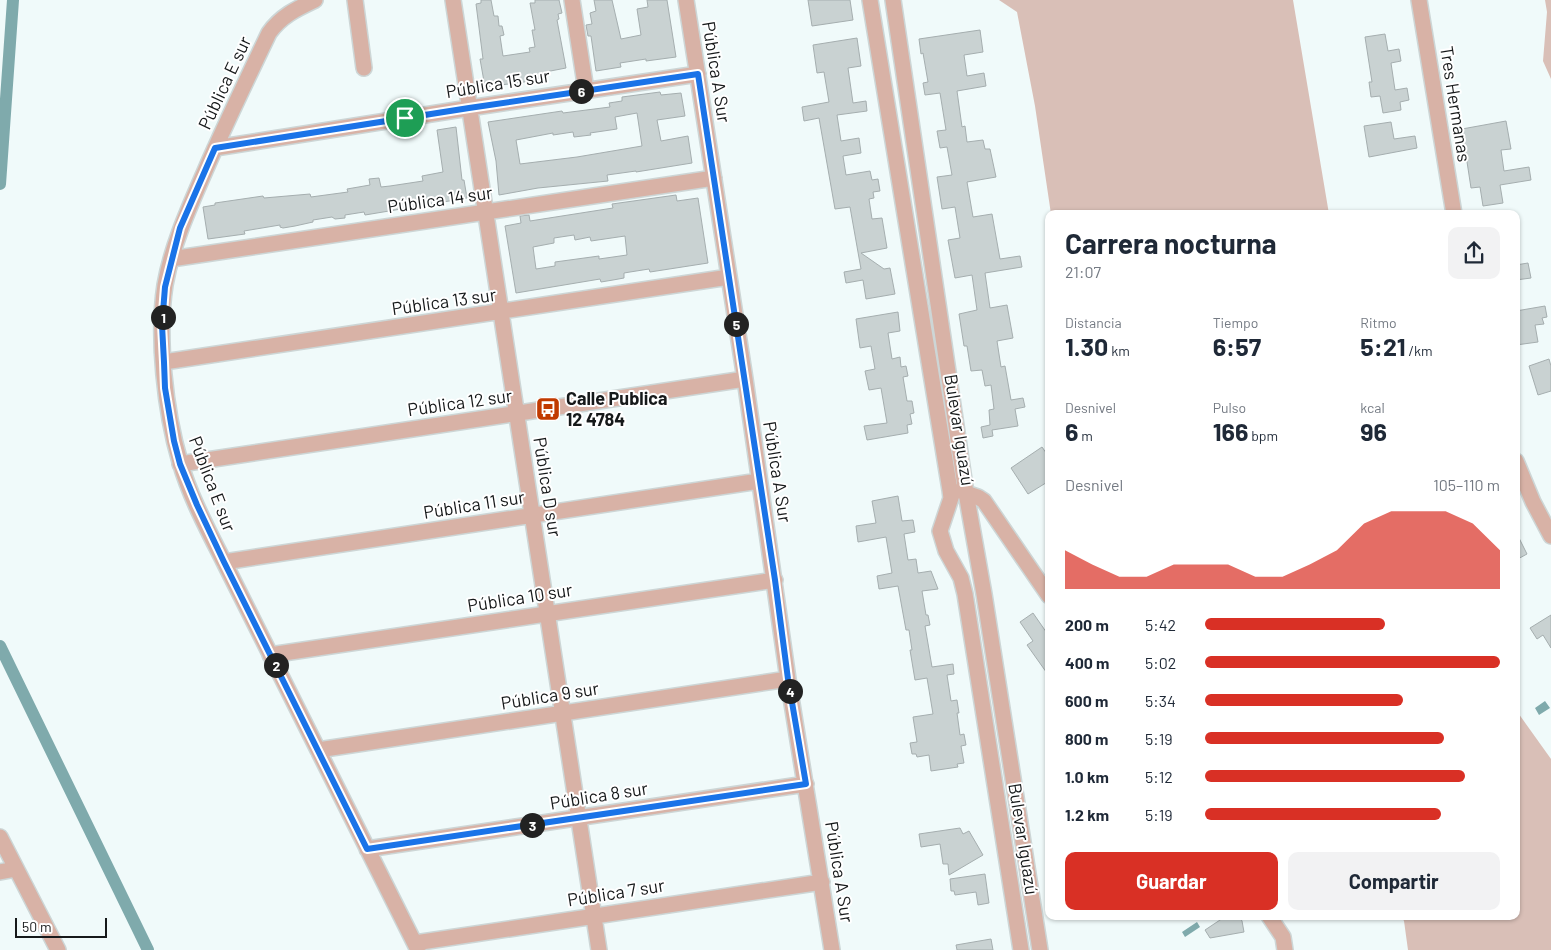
<!DOCTYPE html>
<html lang="es">
<meta charset="utf-8">
<style>
:root{--surface:#fff;--page:#f2f2f3;--text:#1f2937;--muted:#747a83;--accent:#d93025}
body{margin:0;font-family:Barlow,sans-serif;background:var(--page);color:var(--text);height:100vh;display:flex;flex-direction:column;font-size:19px;white-space:nowrap}
*{box-sizing:border-box;margin:0}
p{font-size:16px;color:var(--muted)}
.icon{flex:none;width:28px;height:28px;fill:none;stroke:currentColor;stroke-width:2;stroke-linecap:round;stroke-linejoin:round}
.map{position:relative;flex:1;overflow:hidden}
.drawer{position:absolute;left:1045px;top:210px;width:475px;height:710px;display:flex;flex-direction:column;background:var(--surface);border-radius:10px;box-shadow:0 1px 4px #0004}
.drawer>*{flex:none}
.scale{position:absolute;left:15px;bottom:12px;width:92px;box-sizing:border-box;padding-left:5px;border:2px solid #16191a;border-top:0;font-size:14px;line-height:18px;white-space:nowrap;color:#16191a;-webkit-text-stroke:4px #fff;paint-order:stroke}
.pin{position:absolute;display:grid;place-items:center;width:42px;height:42px;color:#fff;margin:-21px;border:2px solid #fff;border-radius:50%;box-shadow:0 1px 5px #0007}
.km{position:absolute;width:25px;height:25px;margin:-12px;border-radius:50%;background:#222;color:#fff;font-size:14px;line-height:25px;text-align:center}
.round{display:grid;place-items:center;flex:none;width:52px;height:52px;border-radius:10px;background:var(--page)}
.head{display:flex;align-items:center;justify-content:space-between;height:85px;padding:0 20px}
h1{font-size:28px;font-weight:700;line-height:38px}
.figures{display:grid;grid-template-columns:repeat(3,1fr);gap:8px;height:85px;padding:5px 20px}
.figures div{display:grid;align-content:center}
.figures b{font-size:25px;font-weight:700}
.figures small{font-size:14px;font-weight:400}
.figures p{font-size:14px}
.chart{height:140px;padding:10px 20px}
.chart p{display:flex;justify-content:space-between}
.chart svg{width:100%;height:90px;margin-top:5px;fill:var(--accent);opacity:.7}
.cta{display:flex;gap:10px;margin-top:auto;padding:10px 20px}
.cta a{flex:1;height:58px;border-radius:10px;background:var(--accent);color:#fff;font-size:20px;font-weight:700;line-height:58px;text-align:center}
.cta a+a{background:var(--page);color:var(--text)}
ul{padding:0 20px;list-style:none;font-size:16px}
li{display:grid;grid-template-columns:80px 60px 1fr;align-items:center;height:38px}
li i{height:12px;border-radius:6px;background:var(--accent)}
.map>svg:first-child{display:block}
.green{fill:#d9bfb7}
.water{fill:#7faaac}
.lines{fill:none;stroke-linecap:round;stroke-linejoin:round}
.canal{stroke:#7faaac;stroke-width:12}
.building{fill:#c9d2d2;stroke:#a5aeaf;fill-rule:evenodd}
.minor-casing{stroke:#cdd6d6;stroke-width:18}
.minor{stroke:#d8b2a6;stroke-width:15}
.route-casing{stroke:#fff;stroke-width:10}
.route{stroke:#1a73e8;stroke-width:6}
.labels{text-anchor:middle;stroke-width:4;stroke-linejoin:round;paint-order:stroke}
.street-label{font-size:18px;fill:#16191a;stroke:#fff}
.poi-label{font-size:18px;font-weight:bold;fill:#16191a;stroke:#fff;text-anchor:start}
</style>
<div class="map">
<svg width="1551" height="950" viewBox="0 0 1551 950">
<rect width="100%" height="100%" fill="#f0fafa"/>
<path class="green" d="M999,0H1293L1329,214H1051L1035,106L1017,12Z
M1545,0H1551V79L1543,61L1547,12Z
M1516,710L1551,759V950H1408L1404,921L1401,916H1516Z"/>
<path class="water" d="M1545,701L1550,708L1539,715L1535,708Z
M1197,922L1200,927L1185,937L1182,932Z"/>
<g class="lines">
<path class="canal" d="M0,184L13,0
M0,646L148,950"/>
</g>
<path class="building" d="M481,0H491L494,16H498L499,26H502L504,35L500,36L503,56L530,52L529,48L535,47L532,30H535L530,3H535V0H559L562,13L558,14L559,19L557,20L566,68L540,73L541,78L531,79L532,81L485,87L480,59H483L476,4L481,3Z
M594,0H612L621,39L641,35L637,9L648,7L647,0H667L676,57L646,61V59L620,63L621,67L596,71L591,36H588L586,25L592,24L590,13L596,11Z
M808,0H850L853,20L812,26Z
M980,30L983,52L964,55L967,76L984,73L986,86L957,91L962,127L965,126L967,142L983,140L985,149H990L996,177L967,182L973,217L992,214L1000,259L1020,256L1022,267L985,273L990,308L1007,305L1013,338L997,341L1001,367L1005,366L1011,400L1023,398L1025,407L1015,409L1018,426L992,430L993,436L983,438L981,427L990,425L989,410L994,409L991,385L985,386L982,370L971,371L967,346H964L959,314L977,310L972,275L955,278L948,240L960,238L955,207L942,209L937,177L952,175L947,147L940,148L937,131L946,130L940,93L925,95L923,83L928,82L923,53L921,54L919,39Z
M1385,34L1388,51L1399,49L1401,61L1391,63L1395,90L1407,88L1409,100L1400,102L1401,110L1383,113L1380,96L1371,97L1369,82H1372L1365,37Z
M857,38L861,66L848,68L853,103L866,101L867,111L837,115L841,141L859,138L861,153L843,156L846,175L870,171L872,180L878,179L880,191L873,192L874,198L869,199L872,219L882,218L887,248L861,253L884,269L890,268L895,294L866,299L863,280L846,283L844,272L861,269L850,207L835,209L819,118L804,121L802,107L829,102L824,72L817,73L813,45Z
M660,92L661,95L681,93L685,116L657,120L661,141L688,136L692,163L636,172V171L607,175L608,181L538,188L499,195L496,161L488,122L562,111L563,113L610,107L609,103L622,101V97ZM637,113L642,146L577,157L520,164L516,140L553,133V135L573,132L574,137L591,135L590,133L617,129L615,117Z
M1506,121L1511,149L1501,150L1504,171L1529,167L1531,180L1500,185L1503,203L1483,206L1480,187L1471,188L1462,129Z
M1391,122L1394,139L1415,136L1417,148L1369,157L1364,126Z
M456,127L462,180H464L467,198L365,215L364,212L345,215V218L335,219L332,217L313,220V222L295,226L283,228L280,227V225L244,231L245,234L208,239L203,207L215,205V203L263,196L264,198L310,194L311,197L348,192L347,189L370,185L369,179L379,178L381,187L390,186L423,181L422,176L443,172L437,130Z
M676,195L677,201L698,198L708,263L650,272L649,269L630,272L624,273V278L613,280L601,282L600,279L516,293L505,226L521,223L520,216L529,215L530,221L613,208L612,204ZM574,235L575,240L590,237L591,241L625,236L627,255L599,259V256L555,262V266L536,269L533,247L554,243V238Z
M1528,263L1531,278L1516,280V265Z
M1545,306L1547,317L1542,318L1544,324L1535,325L1538,342L1516,345V311Z
M898,312L900,331L888,333L892,359L900,357L901,367L906,366L908,376L903,377L907,401H912L914,413L910,414L912,424L907,425L908,433L867,440L864,426L887,423L881,388L869,390L865,371L875,369L871,346L860,348L856,319Z
M1549,359L1551,366V391L1538,395L1529,366Z
M1042,447L1049,457V481L1028,494L1011,468Z
M898,496L902,521L913,520L915,532L904,534L908,560L916,559L918,573L931,571L938,589L922,591L926,615H928L930,625L925,626L932,667L953,664L954,674L947,675L951,701L957,700L959,713H957L960,735L964,734L966,745L961,746L964,763L957,764L958,767L931,771L929,755L917,757L916,754H912L910,743L917,742L913,717L933,714L927,678L915,680L910,650H912L909,630H906L898,586L879,589L877,576L892,573L886,537L858,542L856,526L876,523L872,501Z
M1516,532L1527,554L1516,560Z
M1033,613L1049,636V676L1027,645L1033,641L1020,622Z
M1551,615V648L1543,635L1537,639L1530,628Z
M960,828L963,834L969,831L983,855L949,875L948,864H943L940,844L921,847L919,834Z
M985,874L989,903L978,905L976,892L955,895L954,891H951L950,879Z
M1226,916H1239L1242,921L1244,932L1210,938L1205,930Z
M991,939L993,950H957L956,945Z"/>
<g class="lines">
<defs>
<path id="minor" d="M315,0C296,9 281,16 269,33C247,79 225,125 205,171C189,208 172,245 165,285C157,337 165,411 180,462C190,497 208,530 224,562L418,950
M355,0L364,68
M453,0L599,950
M572,0L586,90
M686,0L745,379L788,679L832,950
M870,0L950,490L951,498L940,531L946,551L961,578L965,594L1021,950
M893,0L966,493L984,594L1040,950
M1419,0L1454,214
M215,148L469,108L698,74
M171,259L714,178
M164,362L729,277
M1516,461L1533,502L1551,536
M180,464L745,379
M960,491L978,497L984,501L1049,596
M224,562L759,481
M270,655L775,580
M318,750L788,679
M0,837L58,950
M367,849L806,784
M0,872L16,869
M1269,916L1283,937L1285,950
M415,943L822,882"/>
</defs>
<use href="#minor" class="minor-casing"/>
<use href="#minor" class="minor"/>
</g>
<g class="lines">
<defs>
<path id="route" d="M698,74L775,580L788,679L806,784L367,849L224,562L197,505L180,464L174,441L165,388L164,362L162,325L165,287L180,228L215,148L469,108Z"/>
</defs>
<use href="#route" class="route-casing"/>
<use href="#route" class="route"/>
</g>
<defs>
<symbol id="bus-square" viewBox="-11 -11 22 22"><rect x="-9" y="-9" width="18" height="18" rx="4" fill="#c13a00" stroke="#fff"/><path d="M-5-6H5V4H4V6H2V4H-2V6H-4V4H-5ZM-3.5-4V0h7V-4ZM-3.5 1.2v1.5H-2V1.2ZM2 1.2v1.5H3.5V1.2Z" fill="#fff"/></symbol>
</defs>
<g fill-rule="evenodd">
<use href="#bus-square" x="534" y="395" width="28" height="28"/>
</g>
<g class="labels">
<g class="street-label">
<text transform="translate(716 72) rotate(81)" y="6">Pública A Sur</text>
<text transform="translate(225 83) rotate(-65)" y="6">Pública E sur</text>
<text transform="translate(498 84) rotate(-9)" y="6">Pública 15 sur</text>
<text transform="translate(1455 104) rotate(81)" y="6">Tres Hermanas</text>
<text transform="translate(440 200) rotate(-8)" y="6">Pública 14 sur</text>
<text transform="translate(444 302) rotate(-8)" y="6">Pública 13 sur</text>
<text transform="translate(460 403) rotate(-8)" y="6">Pública 12 sur</text>
<text transform="translate(959 430) rotate(81)" y="6">Bulevar Iguazú</text>
<text transform="translate(777 472) rotate(81)" y="6">Pública A Sur</text>
<text transform="translate(212 484) rotate(69)" y="6">Pública E sur</text>
<text transform="translate(547 487) rotate(81)" y="6">Pública D sur</text>
<text transform="translate(474 505) rotate(-9)" y="6">Pública 11 sur</text>
<text transform="translate(520 598) rotate(-9)" y="6">Pública 10 sur</text>
<text transform="translate(550 696) rotate(-9)" y="6">Pública 9 sur</text>
<text transform="translate(599 796) rotate(-9)" y="6">Pública 8 sur</text>
<text transform="translate(1023 839) rotate(81)" y="6">Bulevar Iguazú</text>
<text transform="translate(839 872) rotate(81)" y="6">Pública A Sur</text>
<text transform="translate(616 893) rotate(-9)" y="6">Pública 7 sur</text>
</g>
<g class="poi-label">
<text x="566" y="405">Calle Publica<tspan x="566" dy="21">12 4784</tspan></text>
</g>
</g>
</svg>
<div class="scale">50 m</div>
<div class="pin" style="left:405px;top:118px;background:#1e9e55"><svg class="icon" aria-label="arrive" viewBox="0 0 24 24"><path d="M6 21V4h12l-3 4 3 4H6"/></svg></div>
<b class="km" style="left:163px;top:317px">1</b>
<b class="km" style="left:276px;top:665px">2</b>
<b class="km" style="left:532px;top:825px">3</b>
<b class="km" style="left:790px;top:691px">4</b>
<b class="km" style="left:736px;top:324px">5</b>
<b class="km" style="left:581px;top:91px">6</b>
<section class="drawer">
<div class="head"><div><h1>Carrera nocturna</h1><p>21:07</p></div><a class="round"><svg class="icon" aria-label="share" viewBox="0 0 24 24"><path d="M12 15V3M7 8l5-5 5 5M5 13v7h14v-7"/></svg></a></div>
<div class="figures">
<div><p>Distancia</p><b>1.30<small> km</small></b></div>
<div><p>Tiempo</p><b>6:57</b></div>
<div><p>Ritmo</p><b>5:21<small> /km</small></b></div>
</div>
<div class="figures">
<div><p>Desnivel</p><b>6<small> m</small></b></div>
<div><p>Pulso</p><b>166<small> bpm</small></b></div>
<div><p>kcal</p><b>96</b></div>
</div>
<div class="chart"><p><span>Desnivel</span>105–110 m</p>
<svg viewBox="0 0 160 44" preserveAspectRatio="none"><path d="M0 44V25L10 32L20 38L30 38L40 32L50 32L60 32L70 38L80 38L90 32L100 25L110 12L120 6L130 6L140 6L150 12L160 25V44z"/></svg>
</div>
<ul>
<li><b>200 m</b>5:42<i style="width:61%"></i></li>
<li><b>400 m</b>5:02<i style="width:100%"></i></li>
<li><b>600 m</b>5:34<i style="width:67%"></i></li>
<li><b>800 m</b>5:19<i style="width:81%"></i></li>
<li><b>1.0 km</b>5:12<i style="width:88%"></i></li>
<li><b>1.2 km</b>5:19<i style="width:80%"></i></li>
</ul>
<div class="cta"><a>Guardar</a><a>Compartir</a></div>
</section>
</div>
